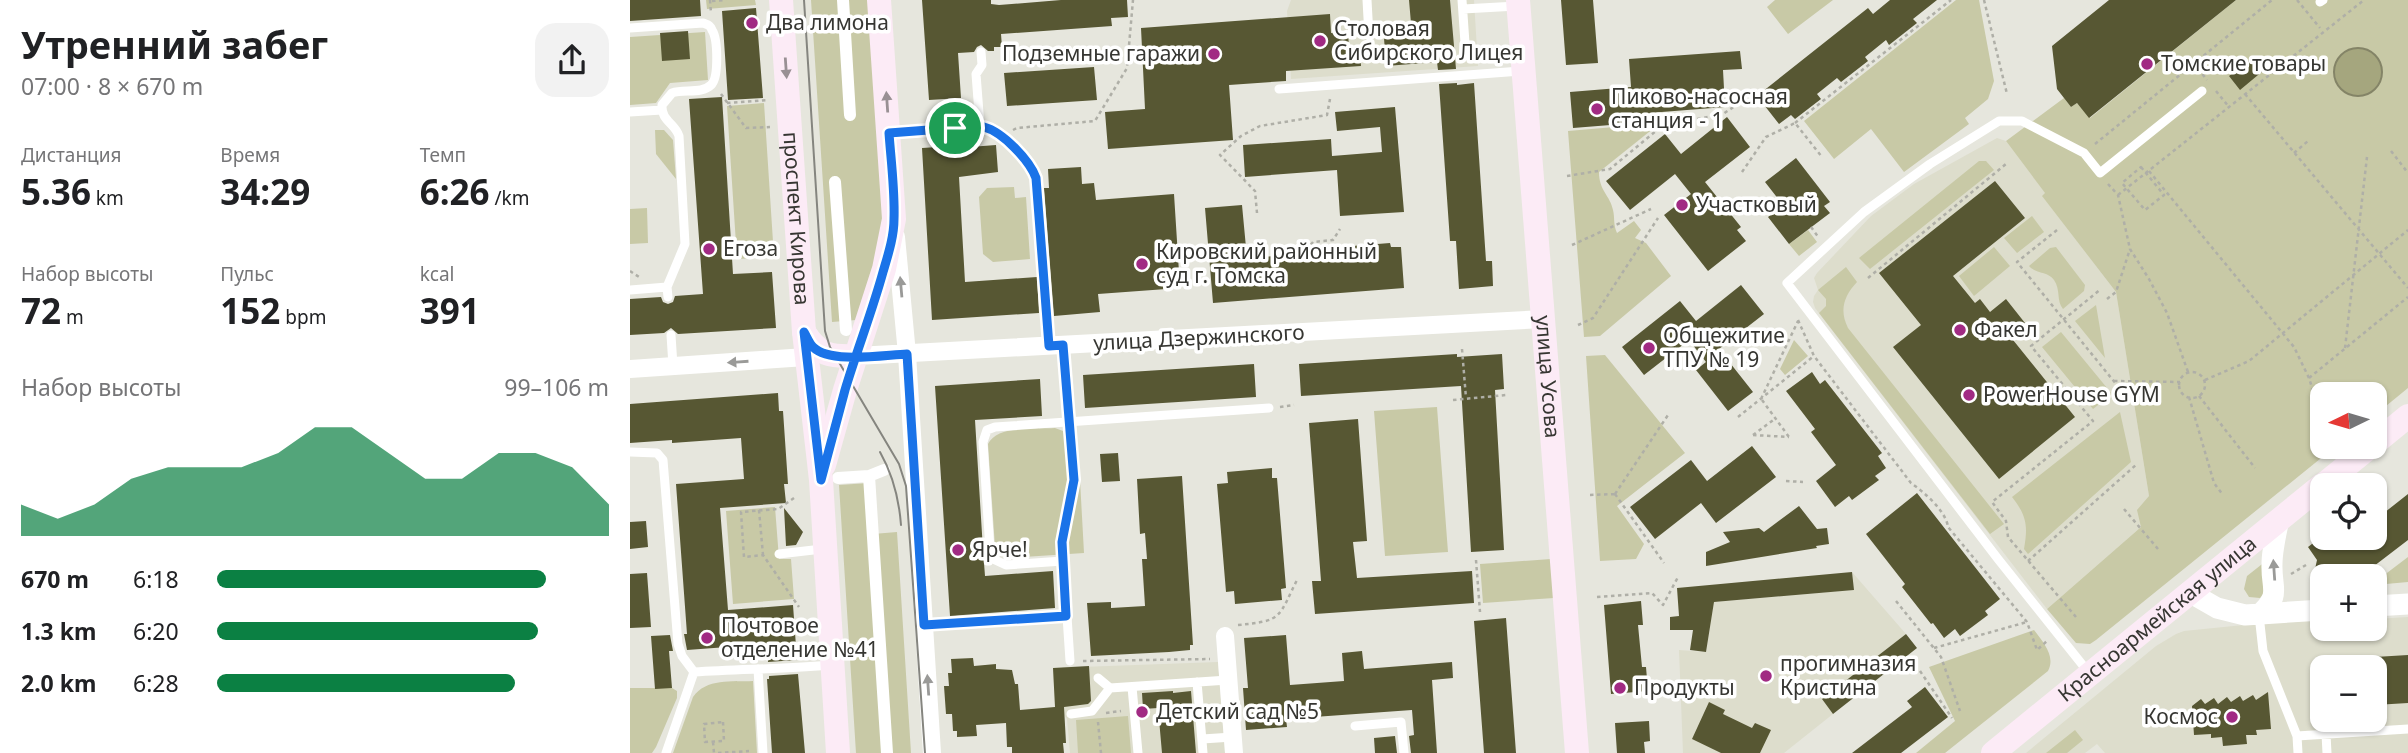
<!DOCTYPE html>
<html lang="ru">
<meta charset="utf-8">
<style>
:root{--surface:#fff;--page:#f2f2f2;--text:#202124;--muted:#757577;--accent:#0b8043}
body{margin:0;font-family:"Noto Sans",sans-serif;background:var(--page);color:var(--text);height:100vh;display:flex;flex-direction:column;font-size:26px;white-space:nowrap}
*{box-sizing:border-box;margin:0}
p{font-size:23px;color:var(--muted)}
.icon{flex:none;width:38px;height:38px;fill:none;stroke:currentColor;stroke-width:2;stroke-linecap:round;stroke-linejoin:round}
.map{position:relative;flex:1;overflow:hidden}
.side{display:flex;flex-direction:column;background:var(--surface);width:630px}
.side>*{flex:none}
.needle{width:46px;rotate:265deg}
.tools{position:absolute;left:1680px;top:382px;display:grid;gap:14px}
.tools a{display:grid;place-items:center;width:77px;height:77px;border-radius:14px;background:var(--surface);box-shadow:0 2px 5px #0004;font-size:35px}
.pin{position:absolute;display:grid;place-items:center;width:60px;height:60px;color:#fff;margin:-30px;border:4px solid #fff;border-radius:50%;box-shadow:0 2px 7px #0007}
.round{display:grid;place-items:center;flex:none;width:74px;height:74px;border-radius:21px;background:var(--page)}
.headline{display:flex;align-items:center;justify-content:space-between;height:119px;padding:0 21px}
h1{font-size:38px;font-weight:700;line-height:52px}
.stats{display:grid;grid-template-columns:repeat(3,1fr);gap:10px;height:119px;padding:7px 21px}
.stats div{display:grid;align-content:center}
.stats b{font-size:35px;font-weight:700}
.stats small{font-size:19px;font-weight:400}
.stats p{font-size:19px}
.chart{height:196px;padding:14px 21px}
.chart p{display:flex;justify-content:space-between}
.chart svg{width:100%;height:126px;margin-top:7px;fill:var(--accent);opacity:.7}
ul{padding:0 21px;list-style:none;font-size:23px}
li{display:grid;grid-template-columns:112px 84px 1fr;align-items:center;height:52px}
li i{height:18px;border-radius:9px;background:var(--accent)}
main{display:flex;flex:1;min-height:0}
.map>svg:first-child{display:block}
.built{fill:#ddc;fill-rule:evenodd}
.green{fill:#c8c9a6}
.water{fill:#a5a67e;stroke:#848467;stroke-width:2}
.building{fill:#575733}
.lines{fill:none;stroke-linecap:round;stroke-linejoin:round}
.path{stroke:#afafa7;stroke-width:2.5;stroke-dasharray:3.5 3.5;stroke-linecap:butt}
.service{stroke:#fff;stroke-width:9}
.pedestrian{stroke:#fff;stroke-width:12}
.minor{stroke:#fff;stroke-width:18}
.tertiary{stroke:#fff;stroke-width:21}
.secondary{stroke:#fcebf6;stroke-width:24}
.tram{stroke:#85857f;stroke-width:2}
.oneway{fill:#999094}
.oneway2{fill:#9a9a98}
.route-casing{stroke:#fff;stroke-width:14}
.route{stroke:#1a73e8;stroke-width:9}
.poi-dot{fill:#a12a83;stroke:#fff;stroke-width:2.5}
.labels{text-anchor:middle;stroke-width:7;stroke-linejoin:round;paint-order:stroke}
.poi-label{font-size:21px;fill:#363632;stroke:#fff;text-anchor:start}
.street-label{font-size:21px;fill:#363632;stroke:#fff}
</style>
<main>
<section class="side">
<div class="headline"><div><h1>Утренний забег</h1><p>07:00 · 8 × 670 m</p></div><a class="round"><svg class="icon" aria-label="share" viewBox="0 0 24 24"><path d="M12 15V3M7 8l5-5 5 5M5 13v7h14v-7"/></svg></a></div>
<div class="stats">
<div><p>Дистанция</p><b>5.36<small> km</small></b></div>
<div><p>Время</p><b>34:29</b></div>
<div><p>Темп</p><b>6:26<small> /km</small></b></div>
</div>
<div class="stats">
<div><p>Набор высоты</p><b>72<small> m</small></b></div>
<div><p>Пульс</p><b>152<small> bpm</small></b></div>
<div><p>kcal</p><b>391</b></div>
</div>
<div class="chart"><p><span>Набор высоты</span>99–106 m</p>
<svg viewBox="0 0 160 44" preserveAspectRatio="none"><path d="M0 44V33L10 38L20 33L30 24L40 20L50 20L60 20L70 15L80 6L90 6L100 15L110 24L120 24L130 15L140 15L150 20L160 33V44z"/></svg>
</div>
<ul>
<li><b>670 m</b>6:18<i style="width:84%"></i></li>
<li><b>1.3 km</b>6:20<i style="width:82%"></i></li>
<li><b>2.0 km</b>6:28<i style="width:76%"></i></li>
</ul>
</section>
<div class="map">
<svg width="1778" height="753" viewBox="0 0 1778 753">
<rect width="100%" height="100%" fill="#e6e6dd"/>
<path class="built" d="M661,0H844L848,66L661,79L657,11Z
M1367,138L1376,141L1416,194L1413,197L1486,292L1519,496L1511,527L1417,609L1185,308L1183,302L1184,296L1188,290L1184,278L1187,273L1241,216L1284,184Z
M1222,572L1276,634L1193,699L1203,714L1154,753H1053L1049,650L1076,652L1084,602L1223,590Z
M1692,617V628H1745V619L1778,617V753H1475L1467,744L1455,753H1396L1526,646L1546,634L1554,631ZM1692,667H1745V719H1692Z
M588,662L595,753H440L437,719L425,704L423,668Z"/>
<path class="green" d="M76,0H125L126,5L77,9Z
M181,0H239L254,220L252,239L226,320L202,322Z
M1145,0H1203L1158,34L1137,7Z
M1326,0H1349L1364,81L1358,99L1335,118L1339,124L1274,172L1241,129L1204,159L1174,121Z
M1606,0H1778V388L1745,415V394H1692V446H1706L1466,640L1460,644L1446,643L1417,609L1511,527L1507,510L1519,496L1486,292L1412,196L1415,193L1376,141L1434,98L1441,107L1447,103L1460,118Z
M75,32L78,80L40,83L26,103L0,105V37Z
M134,103L144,257L107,259L97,106Z
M1029,118V124L969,172C969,191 980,195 983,210C985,218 983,224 987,233L1004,221L1011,230L1005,238L1016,243L1041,276L970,336L954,337L938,131L996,126Z
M25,130H34L43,140L46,179L26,154Z
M1349,161H1356L1364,170L1240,269L1229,258Z
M384,187L385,198L396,197L400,259L363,262L353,254L349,197L357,188Z
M17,208L18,243L0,244V209Z
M1402,216L1414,232L1387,253L1374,238Z
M1178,230L1187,242L1169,256L1159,244Z
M1364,247L1380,266L1344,296L1329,276Z
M1426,247L1455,285L1454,291L1433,309C1426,301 1431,290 1424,280C1418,271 1406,274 1399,266L1420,248Z
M1216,267L1227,282C1214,296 1209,310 1218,328L1374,524L1360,534L1189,313L1196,306V299L1188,290Z
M1466,305L1475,358L1445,321Z
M1431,332L1482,394L1463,409L1412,347Z
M1164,340L1178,356L1155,375L1150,369Z
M975,355L1055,453L987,506L1014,544L1006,559L970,561L956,356Z
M807,407L818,552L755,556L744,411Z
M1490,412L1501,462L1398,554L1394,549C1398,526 1397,516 1382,497Z
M425,428L433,431L450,480L454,553L377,558L365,547L358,444C367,425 406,429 425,428Z
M239,483L243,534L267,532L281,753H226L209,485Z
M145,507L149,559H161L164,599L103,604L96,511Z
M1778,557V582L1745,585V582Z
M921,559L924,598L853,603L850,564Z
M1636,561L1639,586L1630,598L1619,597L1614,589L1617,576Z
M1404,630C1413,642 1426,656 1418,671L1315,753H1286L1325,721L1299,667Z
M123,681L127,753H43L63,697C76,678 102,682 123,681Z
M0,688H42L47,691V698L26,747L22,753H0Z
M498,716L501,753H448L446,720Z
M1445,730L1453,740L1437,753H1416Z"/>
<path class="water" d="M1704 72a24 24 0 1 1 48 0a24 24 0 1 1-48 0Z"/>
<path class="building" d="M0,0H70L71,16L0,21Z
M292,0H361V4L369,5L431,0H497L498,17L481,18L482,26L371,34L372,47H364V51H358L351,45L347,47L344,52L328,53L331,98L299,100Z
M779,0H820L826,69L808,70L807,62L756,66L754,38L782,35Z
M931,0H963L968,63L936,65Z
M1260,0H1307L1283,19L1287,23L1259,45L1256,40L1235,57L1238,61L1211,82L1207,78L1187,94L1191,99L1165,119L1161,115L1149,124L1127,96L1238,8L1243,14Z
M1479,0H1606L1459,118L1447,103L1441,107L1427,89L1422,46Z
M126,8L133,98L98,100L92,11Z
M700,14L701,33L718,32L719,48H730L731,66L656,71V81L599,85L603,140L478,149L475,112L515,109L511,28Z
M58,31L60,59L32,61L30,33Z
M1110,51L1112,69L1093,70L1095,107L1019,113L1021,116L992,118L993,124L943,128L940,92L1001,87L999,59Z
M1623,57L1634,70L1610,90L1599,76Z
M464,67L467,100L377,106L374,73Z
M827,83V85L844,83L856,261H862L863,286L829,289L826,241H820L809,84Z
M92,97L103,274L142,272L146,328L48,334L41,328L34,333L0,335V299L31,297L33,302L38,304L43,302L45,296L73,294L59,99Z
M765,107L774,212L710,216L707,170L615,177L613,145L701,139L702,156L752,152L750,127L707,131L705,112Z
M1097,117L1120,147L1075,182L1111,227L1107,230L1116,241L1078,271L1034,215L1061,194L1045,174L1000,210L976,181L1035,134L1051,154Z
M340,145V147L366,145L368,172L329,177L335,282L407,277L409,313L302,320L292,148Z
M1166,158L1200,202L1194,206L1200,213L1159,244L1138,217L1153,205L1135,182Z
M451,167L452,184L464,183L466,200L544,194L550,288L468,294L470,312L424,316L414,188H419L418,169Z
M1365,181L1395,218L1323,276L1345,303L1350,299L1360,312L1376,299L1395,323L1379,335L1445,417L1369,479L1263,347L1291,325L1249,273Z
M612,205L617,258L686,253L685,249L760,243L761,247H771L774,288L583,303L575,208Z
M1111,285L1134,314L1089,349L1123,392L1098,411L1066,370L1076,362L1059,340L1014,375L992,347L1050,301L1066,321Z
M827,354V357L872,354L874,389L865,390L874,550L841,552L831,386L671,396L669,364Z
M624,364L626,397L455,408L453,375Z
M1182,372L1190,384L1195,380L1252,453L1248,456L1256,468L1245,476L1249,480L1222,500L1219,496L1205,507L1186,481L1206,465L1181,432L1185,429L1156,391Z
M410,379L412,416L345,420L353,550L355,576L423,571L425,608L320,616L305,386Z
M148,393L149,411H153L158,484H154L156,503L90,508L98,610L163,605L167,660L138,662L137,644L57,650L54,634H57L46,484L114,479L111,438L42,443V440L0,443V404Z
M728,419L737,541L723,542L727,578L842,571L844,603L685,614L682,581H691L679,423Z
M1122,446L1146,477L1086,523L1071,503L1025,539L1000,507L1061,460L1077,481Z
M488,453L490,481L472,482L470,454Z
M642,468V478H647L656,588L651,589L652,600L605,604L604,591L596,592L587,484L598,483L597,472Z
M552,476L563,645H560V650L539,652L461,656L457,603L481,602V608L515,606L512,559H517L515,533L510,534L507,479Z
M1287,493L1370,599L1355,611L1358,615L1330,636L1325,629L1314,638L1303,623L1301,624L1272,587L1275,584L1236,534Z
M1778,494V540L1731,576H1688L1685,569L1687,560L1678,547L1691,537H1699L1707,548L1722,537H1745V520Z
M1169,506L1187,529L1197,528L1199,544L1186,546L1187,548L1076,566V552L1100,542L1093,532L1129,528L1134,532Z
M154,508L173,532L166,545L156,546Z
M16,521L18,547L0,549V522Z
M1222,572L1224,590L1084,602L1076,652L1060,650L1063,630H1040V617L1049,616L1047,588Z
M17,573L21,627L0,628V574Z
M1011,601L1013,625H1008L1012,667H1016L1018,691L981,694L974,605Z
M876,618L886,753H854L844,621Z
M1276,634L1287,648L1203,714L1192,699Z
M40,635L43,651H39L42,688L25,689L21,636Z
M656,635L660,685L714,681L712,653L732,651L734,669L822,662L823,678L802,680L807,753H781L779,736L784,735L782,710L656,719L657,727L616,730L613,688H618L614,638Z
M1778,655V703L1745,705V657Z
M343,658L344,666L366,664V669L382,670L385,684H388L390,710L425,707L423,668L459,666L461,701L458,704L434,707L436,743H433L434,753H382V747H377L376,723L346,725L347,736L327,737V731H323L322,714H316L314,686H319L318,673H322L321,659Z
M168,674L175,753H142L137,679H139V676Z
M1295,687L1318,717L1271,753H1222L1282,707L1277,701Z
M543,691V693L561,691L566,753H532L528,708L513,709L512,693Z
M1638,692L1641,729L1626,730L1627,735H1616L1617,744L1593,746L1592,737L1581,738V734L1564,735L1562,706L1571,699L1575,704L1584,698L1588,704L1597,697L1601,702L1610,696L1613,701L1623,695L1626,700Z
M1079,702L1095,710L1093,714L1122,728L1125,723L1141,730L1130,753H1091L1062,739Z
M1019,721L1020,741L1014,742L1015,753H987L985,723Z
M765,736L767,753H745L744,738Z"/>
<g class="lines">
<path class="path" d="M80,0L81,13
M1354,0L1377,94
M1667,0L1690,28
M82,1L96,0
M1564,63L1577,80
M1586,91L1599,107
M91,94L116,128L140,127
M1615,94L1778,288
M97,103L138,100
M1165,123L1321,0
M383,130L387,128L465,121L497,68L503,0
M1465,144L1642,0
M1761,151L1778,173
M1664,153L1678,141
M1511,167L1534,195L1515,210L1492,183Z
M1519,171L1664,347L1679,378L1690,414
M1112,172L1136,137L1165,123L1192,157
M937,176L980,169L1032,126L1093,114L1111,102
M1478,184L1488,195L1500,249L1519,279L1537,313L1558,372
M1488,195L1734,0
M627,213L625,191L590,155L611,136L630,126L697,115L700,99
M1181,227L1189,238
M1427,230L1387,262L1495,395
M942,245L1021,209
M661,249L679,247L683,242L703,240L710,229
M0,271L9,277
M1238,278L1376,164
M1477,299L1486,292L1500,249
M1168,320L1184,356L1281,483C1294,492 1316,511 1318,527L1397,622L1407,650L1417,641
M948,325L963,318L1028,218
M1715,348L1737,157
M832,349L836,398
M1549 385a13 13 0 1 1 26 0a13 13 0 1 1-26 0Z
M1679,378L1778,297
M1575,380L1619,361L1778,230
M1484,381L1550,382
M1569,396L1625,468
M1559,397L1584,483L1593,495
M1131,399L1168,321
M823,400L876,395
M1132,400L1159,437
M650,407L664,405
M1108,417L1184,356
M1123,435L1159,437
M1123,435L1146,418
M1156,481L1173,482
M985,494L1038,415
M985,494L1034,563
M960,495L985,494
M164,498L148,509L111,512L114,557L133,555L169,607
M1494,509L1528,549
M129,510L133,555
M434,529L444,480L440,435
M846,560L850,612
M1398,561L1507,464
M1661,574L1676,565
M967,597L1022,593L1033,605L1048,577
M1266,601L1311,657L1330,711
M1446,617L1378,537L1376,521L1362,502L1463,421L1401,346L1471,289
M608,625C654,621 648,617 668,578
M1304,648L1397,622
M453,661L580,659
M1290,671L1322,718
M476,713L491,711
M93,722L94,741L75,742L74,724Z
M468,722L471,753
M83,742L84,753
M88,753L119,751"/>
<path class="service" d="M737,0L739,36
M832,0L835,43
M1690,2L1693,0
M833,9L887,6
M0,28L73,23C78,25 80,25 82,30C88,39 89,78 81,85C72,94 54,89 42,93L32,105C31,121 45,123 49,136L55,244L37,287
M649,89L891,71
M0,112L32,110
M350,126L346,74L352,65L351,52
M260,133L350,126C373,133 398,156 406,178L419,346
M0,290L37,287L38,297
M41,335L43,366
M433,345L439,421
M0,452L27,453L33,460L48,644L52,656L64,672
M432,542L440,661
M149,554L192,549
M433,561L376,565L363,559L360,550L353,442L357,430L365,427L639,408
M1629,615L1633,651L1667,736L1668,753
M294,625L437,616
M128,669L133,753
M64,672C110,669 155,669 201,665
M1459,673L1368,559L1157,283L1234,212L1300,164L1369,121H1392L1454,153L1470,173L1572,91
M567,682L573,753
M502,687L508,753
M480,688L598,680
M441,714L462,711L480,688L468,678
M725,726L771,722L774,753
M1696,734L1697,753
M1667,736L1778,729
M572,739L603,737
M36,753L64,672"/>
<path class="pedestrian" d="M213,0L220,115
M205,182L216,330
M239,476L257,753
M208,478L239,476L254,470"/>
<path class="minor" d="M266,237L277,354L302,753
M226,356L913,319
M0,369L176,357
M595,636L604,753"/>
<path class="tertiary" d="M1559,592L1587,608L1615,615L1692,610
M1745,606L1778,604
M1629,615C1652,594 1641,590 1642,564C1642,550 1646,534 1649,519"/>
<g class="secondary">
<path id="s1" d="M151,0L174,332L191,480L208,753"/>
<path id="s2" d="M888,0L947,753"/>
<path d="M174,332C189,355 199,357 226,356"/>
<path d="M1745,443L1778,416"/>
<path d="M194,465L215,390L254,269L264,219L249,0"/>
<path d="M1693,485L1741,446"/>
<path id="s3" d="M1363,753L1692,485"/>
</g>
<path class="tram" d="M174,0L195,331L200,347L269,464L276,486L295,753
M250,452C263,475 269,498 271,525"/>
</g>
<defs><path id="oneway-solid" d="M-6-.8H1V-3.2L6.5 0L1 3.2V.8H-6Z" transform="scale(1.75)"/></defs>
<g class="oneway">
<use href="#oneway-solid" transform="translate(156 68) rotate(86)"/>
<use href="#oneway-solid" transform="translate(257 102) rotate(-94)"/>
</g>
<g class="oneway2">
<use href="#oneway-solid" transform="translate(271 287) rotate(-95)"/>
<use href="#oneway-solid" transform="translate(108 362) rotate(176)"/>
<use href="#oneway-solid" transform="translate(1644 570) rotate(-94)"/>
<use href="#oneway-solid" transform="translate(298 685) rotate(-94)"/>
</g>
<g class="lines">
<defs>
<path id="route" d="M325,128L259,133C261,161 265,191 264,219C264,237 258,255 253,272C242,312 227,350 215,390L191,480L174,332C177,337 179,343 183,347C200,364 253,355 277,354L294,625L436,616L432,542L444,480L433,345L419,346L406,178C400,161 373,132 354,127C344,125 334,127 325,128"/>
</defs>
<use href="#route" class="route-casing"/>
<use href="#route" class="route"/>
</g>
<g class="poi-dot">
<circle cx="122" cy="23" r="7"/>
<circle cx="690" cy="41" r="7"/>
<circle cx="584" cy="54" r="7"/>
<circle cx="1517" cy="64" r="7"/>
<circle cx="967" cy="109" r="7"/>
<circle cx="1052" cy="205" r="7"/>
<circle cx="79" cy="249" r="7"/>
<circle cx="512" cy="264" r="7"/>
<circle cx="1330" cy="330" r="7"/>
<circle cx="1019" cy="348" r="7"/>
<circle cx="1339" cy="395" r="7"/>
<circle cx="328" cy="550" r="7"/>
<circle cx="77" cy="638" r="7"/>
<circle cx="1136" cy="676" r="7"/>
<circle cx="990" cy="688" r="7"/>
<circle cx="512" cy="712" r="7"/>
<circle cx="1602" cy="717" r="7"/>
</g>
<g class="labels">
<g class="poi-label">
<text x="136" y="30">Два лимона</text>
<text x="704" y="36">Столовая<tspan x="704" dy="24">Сибирского Лицея</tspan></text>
<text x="570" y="61" text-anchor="end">Подземные гаражи</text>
<text x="1531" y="71">Томские товары</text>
<text x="981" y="104">Пиково-насосная<tspan x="981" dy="24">станция - 1</tspan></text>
<text x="1066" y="212">Участковый</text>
<text x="93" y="256">Егоза</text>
<text x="526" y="259">Кировский районный<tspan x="526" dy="24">суд г. Томска</tspan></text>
<text x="1344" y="337">Факел</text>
<text x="1033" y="343">Общежитие<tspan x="1033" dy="24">ТПУ № 19</tspan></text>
<text x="1353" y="402">PowerHouse GYM</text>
<text x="342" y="557">Ярче!</text>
<text x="91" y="633">Почтовое<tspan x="91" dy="24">отделение №41</tspan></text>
<text x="1150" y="671">прогимназия<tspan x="1150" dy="24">Кристина</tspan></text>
<text x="1004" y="695">Продукты</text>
<text x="526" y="719">Детский сад №5</text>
<text x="1588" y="724" text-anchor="end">Космос</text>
</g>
<g class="street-label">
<text dy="7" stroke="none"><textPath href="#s1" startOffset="219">проспект Кирова</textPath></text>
<text transform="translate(569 338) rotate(-3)" y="7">улица Дзержинского</text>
<text dy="7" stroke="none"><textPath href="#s2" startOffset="378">улица Усова</textPath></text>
<text dy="7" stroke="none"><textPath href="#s3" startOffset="212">Красноармейская улица</textPath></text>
</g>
</g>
</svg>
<div class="tools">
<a><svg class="needle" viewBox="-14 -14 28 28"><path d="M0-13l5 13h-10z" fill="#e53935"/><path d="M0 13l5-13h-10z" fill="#757577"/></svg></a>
<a><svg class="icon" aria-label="locate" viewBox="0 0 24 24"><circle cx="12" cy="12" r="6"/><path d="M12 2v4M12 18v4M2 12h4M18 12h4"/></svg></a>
<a>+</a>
<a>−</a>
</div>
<div class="pin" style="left:325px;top:128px;background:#1e9e55"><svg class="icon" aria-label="arrive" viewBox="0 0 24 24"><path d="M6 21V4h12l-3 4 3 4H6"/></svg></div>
</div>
</main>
